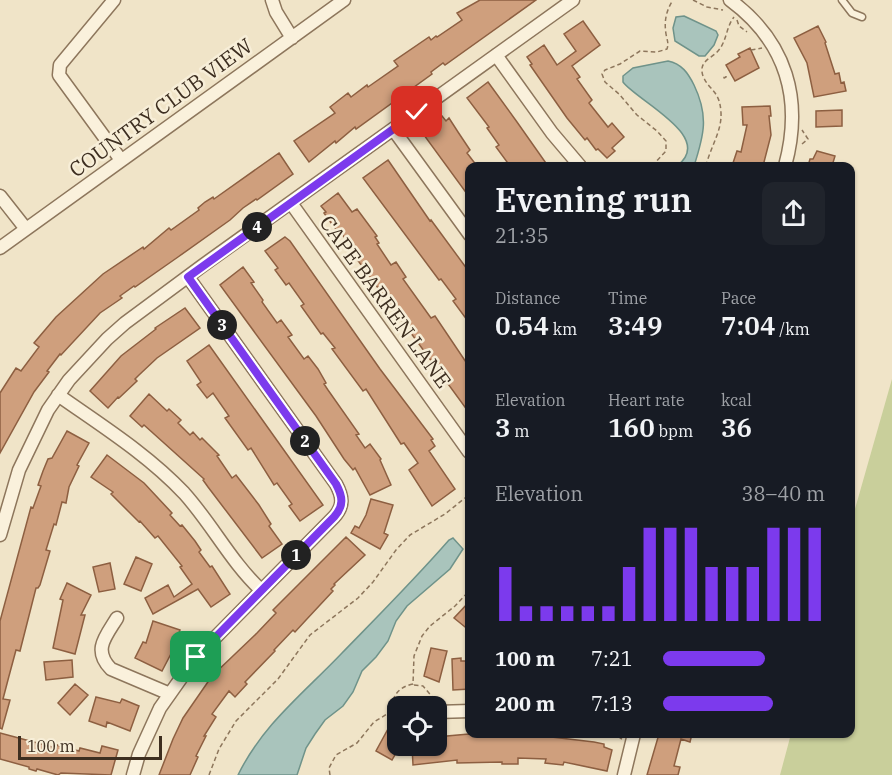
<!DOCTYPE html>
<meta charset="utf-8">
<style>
:root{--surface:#171b24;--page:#20242c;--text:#f1f3f6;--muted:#9ea1a6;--accent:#7c3aed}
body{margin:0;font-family:"IBM Plex Serif",serif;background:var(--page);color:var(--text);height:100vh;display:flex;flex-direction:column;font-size:22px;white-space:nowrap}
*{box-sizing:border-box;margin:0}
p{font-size:20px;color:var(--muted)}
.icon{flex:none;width:33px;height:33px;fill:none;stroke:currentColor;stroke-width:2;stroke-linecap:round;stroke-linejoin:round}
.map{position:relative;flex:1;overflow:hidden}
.panel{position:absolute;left:465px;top:162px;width:390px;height:576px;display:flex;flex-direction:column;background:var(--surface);border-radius:12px;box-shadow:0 2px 4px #0004}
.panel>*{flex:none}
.tools{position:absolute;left:387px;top:696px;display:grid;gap:12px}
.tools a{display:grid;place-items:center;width:60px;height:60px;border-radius:12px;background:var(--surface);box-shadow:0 2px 4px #0004;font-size:30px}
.scale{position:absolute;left:18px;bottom:15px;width:144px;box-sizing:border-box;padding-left:6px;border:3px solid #3d2e20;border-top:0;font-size:16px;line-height:21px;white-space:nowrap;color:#3d2e20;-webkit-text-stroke:4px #f7eed8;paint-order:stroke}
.pin{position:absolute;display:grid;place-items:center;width:51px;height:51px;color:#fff;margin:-26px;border-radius:12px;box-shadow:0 3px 9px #0006}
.km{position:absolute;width:30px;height:30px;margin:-15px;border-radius:50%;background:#222;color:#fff;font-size:16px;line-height:30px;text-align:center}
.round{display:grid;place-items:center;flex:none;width:63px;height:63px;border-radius:12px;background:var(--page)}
.headline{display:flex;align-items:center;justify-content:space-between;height:102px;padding:0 30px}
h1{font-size:33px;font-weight:600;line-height:45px}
.figures{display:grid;grid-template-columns:repeat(3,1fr);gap:9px;height:102px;padding:6px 30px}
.figures div{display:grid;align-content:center}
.figures b{font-size:26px;font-weight:600}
.figures small{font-size:16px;font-weight:400}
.figures p{font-size:16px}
.chart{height:168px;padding:12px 30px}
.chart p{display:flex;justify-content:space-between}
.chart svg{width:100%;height:108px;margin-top:6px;stroke:var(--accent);stroke-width:6}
ul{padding:0 30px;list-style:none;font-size:20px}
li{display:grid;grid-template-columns:96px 72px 1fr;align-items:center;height:45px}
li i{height:15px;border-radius:8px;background:var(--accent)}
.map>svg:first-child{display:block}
.green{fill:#c9cf9b}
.water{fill:#a9c4bc;stroke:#6f938a;stroke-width:1.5}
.building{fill:#cf9f7d;stroke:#8d5f41;stroke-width:1.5}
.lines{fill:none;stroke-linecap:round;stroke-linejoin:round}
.service-casing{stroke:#8d765c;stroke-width:9}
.minor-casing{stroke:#8d765c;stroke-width:15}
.path{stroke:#8d765c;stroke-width:1.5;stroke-dasharray:4.5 3;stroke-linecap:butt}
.service{stroke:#faf1dc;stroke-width:6}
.minor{stroke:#faf1dc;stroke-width:12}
.route-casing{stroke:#fff;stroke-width:12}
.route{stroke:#7c3aed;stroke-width:8}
.labels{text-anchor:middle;stroke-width:5;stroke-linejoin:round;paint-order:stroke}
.street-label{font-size:21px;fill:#3d2e20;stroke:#f7eed8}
</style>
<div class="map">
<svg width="892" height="775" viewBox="0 0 892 775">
<rect width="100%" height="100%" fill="#f0e4c8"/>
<path class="green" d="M892,379V775H780L791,734H850L851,523Z"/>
<path class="water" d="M684,16L716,31L718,35L714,45L705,56H699L675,41L673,28L676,17Z
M668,61C682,64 688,73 694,85C709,116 704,135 694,166H677C716,137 637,101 623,82V76L633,68Z
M453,538L463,549L450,569L407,606L396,621L388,641L376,657L362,671L353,692L343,706L325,720L315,734L306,748L297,775H238C263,724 304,693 342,653C378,616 415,579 449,540Z"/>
<path class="building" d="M480,0H536L445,65L443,63L431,72L432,74L356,129L355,127L336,143L335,141L309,162L294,141L335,113L330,107L348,93L351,97L367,85L368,87L398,66L394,61L429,37L431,40L436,36L437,37L462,20L457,13Z
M583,21L600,45L572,66L580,77L577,79L592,100L589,103L608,127L612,123L624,137L612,148L615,151L607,158L598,149L596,150L587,138L585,140L567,118L530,65L532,64L527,57L544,45L557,65L576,51L564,34Z
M818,26L826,42L825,43L835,74L839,73L841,83L844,82L846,91L814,97L807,63L794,38Z
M750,48L759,68L735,81L726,65L740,57L738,54Z
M488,82L517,122L548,166H510L496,147L499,145L487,128L489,127L467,98Z
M770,106L771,116H769L771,135L763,166H732L737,151L741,152L747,125H743L742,107Z
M842,110V126L816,127V111Z
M442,116L446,121L449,118L458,132L470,150L467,153L477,166H470V198L421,131Z
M817,151L835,156L832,166H808L810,159H813Z
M279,153L293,174L257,200L256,199L243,208L230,220L178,257L135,287L134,286L120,296L122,298L100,313L61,355L60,354L47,371L49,372L34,392L0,453V393L16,368L21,371L39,347L34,343L56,317L103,274L143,247L144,249L169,228L171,230L199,210L198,208L205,202L213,197L214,199Z
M388,160L430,221L431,220L470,273V324L453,301L456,299L441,279L439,280L363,178Z
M338,193L352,212L357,209L377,236L375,237L379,243L377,244L391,265L396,262L406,277L403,279L431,318L435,316L470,368V414L351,251L354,249L341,233L339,234L324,213L326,212L321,206Z
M285,237L290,241L380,369L433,439L431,440L435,446L429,451L455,489L432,506L409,470L418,463L404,443L401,444L366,389L363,391L332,349L335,348L323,333L321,334L301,306L304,304L289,283L286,285L275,270L278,268L265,251Z
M243,267L254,282L251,283L263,300L262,302L277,323L281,320L292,335L288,337L304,359L308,356L318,369L326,383L324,384L328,390L359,434L356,435L365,448L370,444L381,459L380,460L391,485L370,495L355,468L353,470L344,459L316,416L220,285Z
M185,308L200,328L157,358L139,375L135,379L137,381L119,398L118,397L108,408L90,391L121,356L156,329L155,328Z
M209,345L323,505L300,521L289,506L292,504L277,483L274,485L251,448L248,450L225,418L229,416L213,393L207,398L197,385L201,382L187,361Z
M149,394L167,411L169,409L181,420L178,423L190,435L193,432L200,440L202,438L219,455L217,456L232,478L236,475L259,505L271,524L269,526L282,544L262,558L208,487L203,480L204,479L144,425L142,427L130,416Z
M67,431L89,443L77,465L79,466L69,487L66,503L62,502L56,525L54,524L46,550L50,551L40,585L38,588H36L20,651L16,650L9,676L3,699L10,700L2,729L0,728V621L31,507L33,508L41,486L38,485L43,471L48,459L52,458Z
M107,455L144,483L172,513L170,515L180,526L182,525L195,541L201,550L199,552L210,567L212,566L230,594L211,607L198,589L153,614L145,598L168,585L174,597L192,584L180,567L182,566L158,536L155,538L140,521L139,522L111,494L113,492L91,477Z
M371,499L393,505L384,533L388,535L380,549L351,533L355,526L359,528L366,515Z
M346,537L365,555L334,584L335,585L331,589L333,591L306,620L295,632L293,630L274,650L275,651L245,682L247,684L235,697L229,691L212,714L216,717L204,736H206L196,756L198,757L190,775H159L173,739L183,718L212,676L257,633L276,613L273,610Z
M136,557L152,564L141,591L124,584Z
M110,563L115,589L99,592L93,567Z
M67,583L91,595L81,615H85L75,654L53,648L63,600L60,599Z
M470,601V631L454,618Z
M153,621L180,630L174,648L162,671L135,658L143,642L146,643Z
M431,648L447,651L439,682L424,676Z
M461,658V661H470V689L453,690L452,659Z
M72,660L73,677L46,680L44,662Z
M75,684L88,695L70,715L58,703Z
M96,697L120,703L122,699L139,706L130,731L107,722L106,727L89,721Z
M388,729L398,734V746H400L392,760L376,751Z
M0,733L56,748L57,745L79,751L80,748L100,753L102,746L118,750L111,775L61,773L58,775L37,769L36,771L29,769V767L0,759Z
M469,734L543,736L594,742L604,744V747L612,750L607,771L564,762L563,765L545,763L546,759L518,758V764H502V762L457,763V760L413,765L412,746H436V737Z
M659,734H692L690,742L681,739L674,766L680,767L678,775H647Z"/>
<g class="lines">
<defs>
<path id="service" d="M842,0L852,13L862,17"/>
<path id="minor" d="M114,0L60,65L59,75L121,160
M272,0L276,12L292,38
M730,0C787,42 803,100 785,166
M496,55L552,133L580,166
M393,129L470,235
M0,196L26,229
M291,203L469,452
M0,248L344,0
M58,395C102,426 147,454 184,493C212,524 231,562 261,590
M0,535L19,470L48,410L69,380L107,339L125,323L202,266L573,0
M117,618C106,636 92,650 111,669L170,694
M413,705L417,706
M436,712L470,711
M133,775L139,754L160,708L196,657L334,517C344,506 343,497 336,484L188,277
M624,775L634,734"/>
</defs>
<use href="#service" class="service-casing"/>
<use href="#minor" class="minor-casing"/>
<path class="path" d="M693,0L707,7L723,10
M737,20L739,26L747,32
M751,50L762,48
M726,76V77L724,78V76Z
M802,144L808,139L802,130
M652,166L666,151V141L657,131L637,115L619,94L605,82L602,74L605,70L620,64L640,51L657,52L667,49C669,43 667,40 666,34C664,21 666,11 673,0
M706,166C710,148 722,131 721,113C720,90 709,91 703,76C698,61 711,59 718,51C727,41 726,27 734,17
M414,685L423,686L435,700
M393,712L398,719
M613,734L622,739
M209,775L219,749L236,721L278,679L310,635L358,598L373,582L396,550L410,535L445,514L470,494
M330,775L329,768L336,755L357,743L374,722L392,711C391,697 398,687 413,684L414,656L422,636L430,626L455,606L470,590"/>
<use href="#service" class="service"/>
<use href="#minor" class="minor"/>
</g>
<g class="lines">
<defs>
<path id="route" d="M196,657L334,517C344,506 343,497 336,484L188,277L417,112"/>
</defs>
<use href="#route" class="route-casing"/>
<use href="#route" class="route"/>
</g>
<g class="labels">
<g class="street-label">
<text transform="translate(161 108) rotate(-36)" y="7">COUNTRY CLUB VIEW</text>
<text transform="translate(385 302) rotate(54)" y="7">CAPE BARREN LANE</text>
</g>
</g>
</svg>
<div class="tools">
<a><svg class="icon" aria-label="locate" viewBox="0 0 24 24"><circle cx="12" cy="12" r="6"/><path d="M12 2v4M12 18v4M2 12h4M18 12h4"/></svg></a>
</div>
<div class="scale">100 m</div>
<div class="pin" style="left:196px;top:657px;background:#1e9e55"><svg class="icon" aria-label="arrive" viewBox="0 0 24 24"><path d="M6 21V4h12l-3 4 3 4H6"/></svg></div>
<div class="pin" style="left:417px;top:112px;background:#d93025"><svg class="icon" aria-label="check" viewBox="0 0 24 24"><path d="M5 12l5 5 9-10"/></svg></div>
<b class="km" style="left:296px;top:555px">1</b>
<b class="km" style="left:305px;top:441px">2</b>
<b class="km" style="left:222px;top:325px">3</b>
<b class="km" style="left:257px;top:227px">4</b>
<section class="panel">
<div class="headline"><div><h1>Evening run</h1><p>21:35</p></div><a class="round"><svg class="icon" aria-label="share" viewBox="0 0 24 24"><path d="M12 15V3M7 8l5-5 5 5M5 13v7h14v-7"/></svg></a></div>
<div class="figures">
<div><p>Distance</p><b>0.54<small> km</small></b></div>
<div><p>Time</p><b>3:49</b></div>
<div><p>Pace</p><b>7:04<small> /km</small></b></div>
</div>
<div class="figures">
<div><p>Elevation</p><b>3<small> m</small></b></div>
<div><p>Heart rate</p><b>160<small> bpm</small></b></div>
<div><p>kcal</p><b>36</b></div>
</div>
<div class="chart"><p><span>Elevation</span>38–40 m</p>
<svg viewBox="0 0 160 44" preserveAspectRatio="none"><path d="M5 44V22M15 44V38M25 44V38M35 44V38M45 44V38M55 44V38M65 44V22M75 44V6M85 44V6M95 44V6M105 44V22M115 44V22M125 44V22M135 44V6M145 44V6M155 44V6"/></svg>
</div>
<ul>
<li><b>100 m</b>7:21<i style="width:63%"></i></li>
<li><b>200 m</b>7:13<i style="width:68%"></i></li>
</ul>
</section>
</div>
